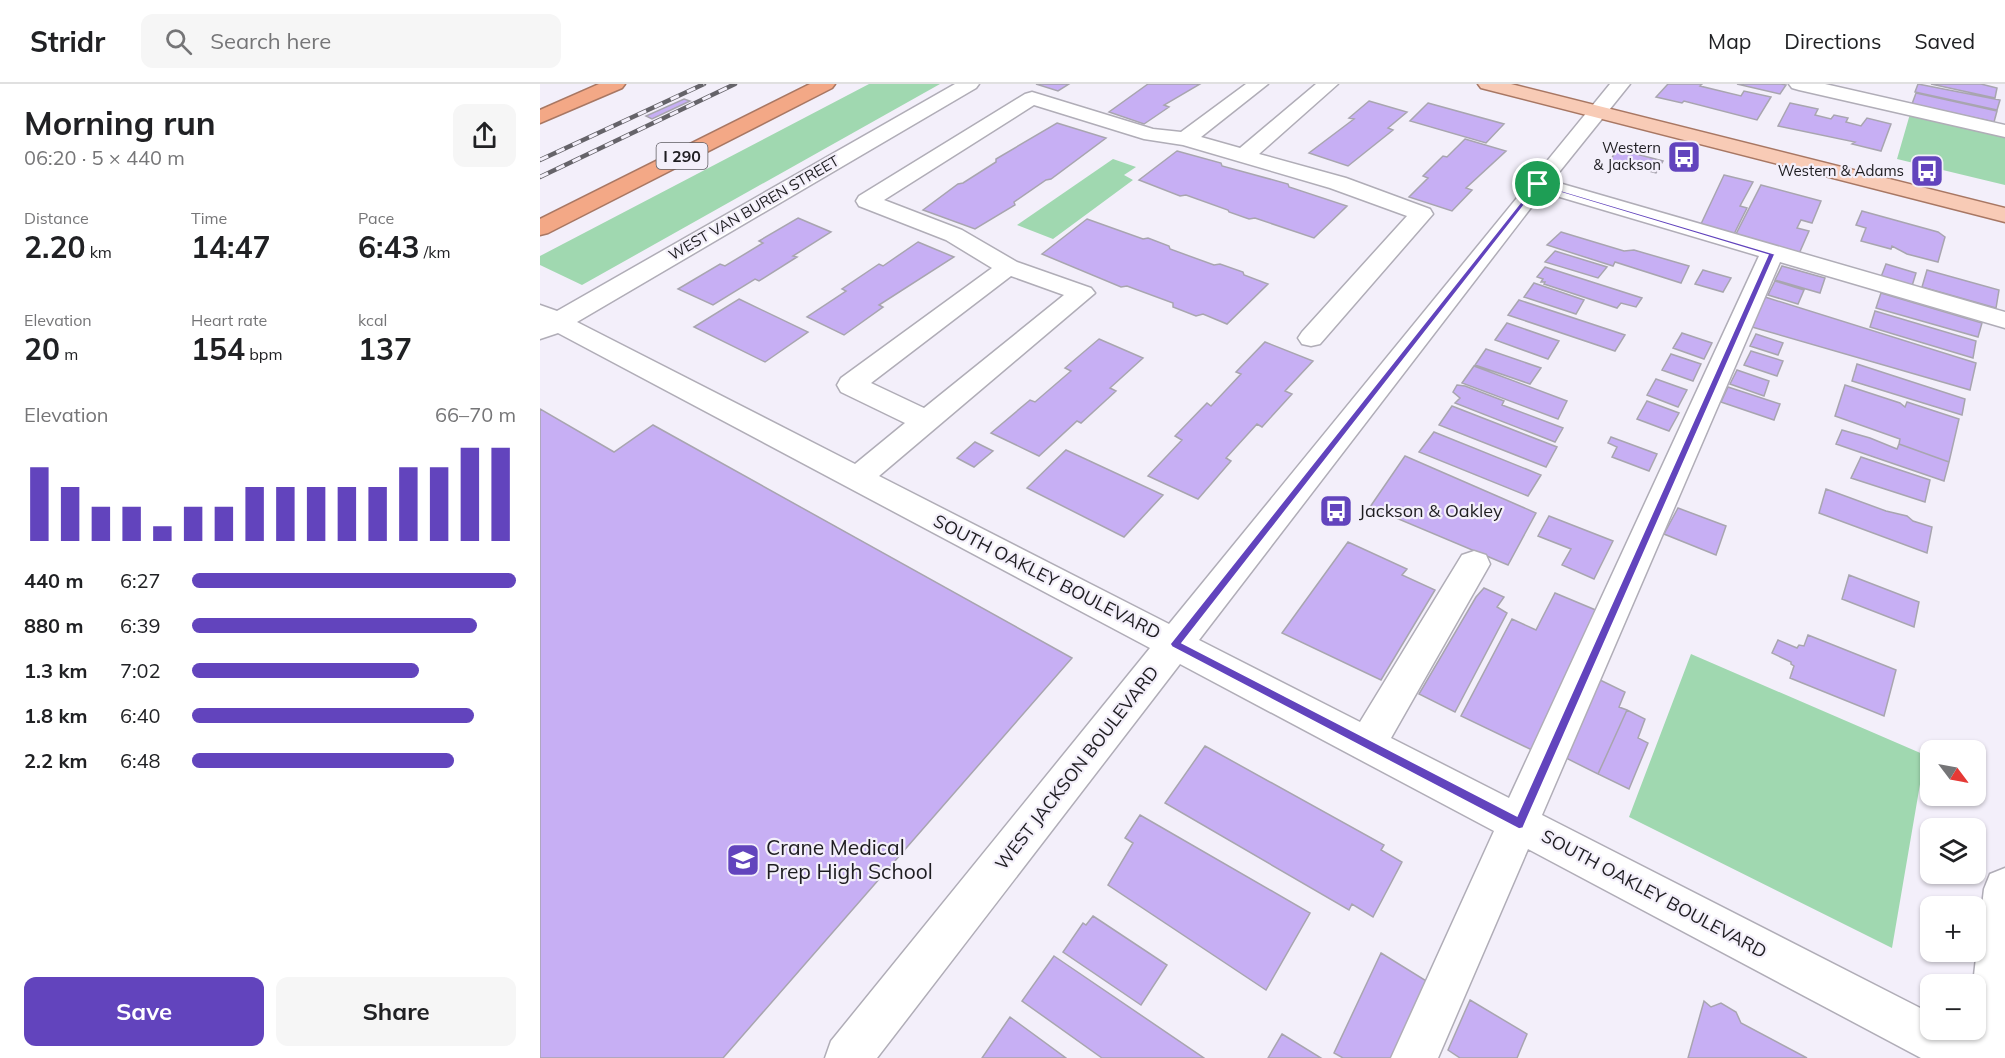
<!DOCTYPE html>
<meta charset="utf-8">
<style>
:root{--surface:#fff;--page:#f6f6f6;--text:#202124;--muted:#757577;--line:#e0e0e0;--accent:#6244bd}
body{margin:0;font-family:Mulish,sans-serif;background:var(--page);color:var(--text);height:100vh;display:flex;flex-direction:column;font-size:22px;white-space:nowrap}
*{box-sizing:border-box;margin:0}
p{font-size:20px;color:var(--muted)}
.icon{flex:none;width:33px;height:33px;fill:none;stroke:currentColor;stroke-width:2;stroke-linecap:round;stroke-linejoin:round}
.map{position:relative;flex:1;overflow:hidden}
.drawer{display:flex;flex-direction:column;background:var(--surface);width:540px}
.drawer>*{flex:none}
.needle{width:39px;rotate:122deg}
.fabs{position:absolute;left:1380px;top:656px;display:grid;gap:12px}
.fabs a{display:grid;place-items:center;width:66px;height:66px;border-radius:12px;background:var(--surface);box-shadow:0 2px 4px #0004;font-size:30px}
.pin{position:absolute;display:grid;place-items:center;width:51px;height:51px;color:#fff;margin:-26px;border:3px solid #fff;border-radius:50%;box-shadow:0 2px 6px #0007}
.round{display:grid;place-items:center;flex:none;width:63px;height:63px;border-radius:12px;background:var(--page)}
.head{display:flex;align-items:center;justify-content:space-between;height:102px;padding:0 24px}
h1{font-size:33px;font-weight:700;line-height:45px}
.figures{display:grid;grid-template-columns:repeat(3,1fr);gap:9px;height:102px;padding:6px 24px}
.figures div{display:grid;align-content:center}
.figures b{font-size:30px;font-weight:700}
.figures small{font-size:16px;font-weight:400}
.figures p{font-size:16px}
.chart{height:168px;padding:12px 24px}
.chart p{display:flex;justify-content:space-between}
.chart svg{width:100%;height:108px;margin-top:6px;stroke:var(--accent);stroke-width:6}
.action{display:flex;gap:12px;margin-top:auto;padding:12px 24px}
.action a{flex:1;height:69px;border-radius:12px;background:var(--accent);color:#fff;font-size:24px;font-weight:700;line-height:69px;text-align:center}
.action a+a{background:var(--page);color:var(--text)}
ul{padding:0 24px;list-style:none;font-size:20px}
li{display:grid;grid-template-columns:96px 72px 1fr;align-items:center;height:45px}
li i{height:15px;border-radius:8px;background:var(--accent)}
header{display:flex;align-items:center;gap:36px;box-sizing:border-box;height:84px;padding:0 30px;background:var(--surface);border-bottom:2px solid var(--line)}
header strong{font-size:28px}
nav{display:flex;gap:33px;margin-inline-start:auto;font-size:21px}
.search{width:420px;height:54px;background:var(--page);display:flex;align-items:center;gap:15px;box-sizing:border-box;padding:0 21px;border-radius:12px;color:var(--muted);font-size:22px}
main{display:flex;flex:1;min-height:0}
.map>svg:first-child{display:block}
.green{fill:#a0d8b0}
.building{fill:#c7aff4;stroke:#a8a5af;stroke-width:1.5}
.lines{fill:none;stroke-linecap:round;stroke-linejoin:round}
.minor-casing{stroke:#b0adb7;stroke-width:3}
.major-casing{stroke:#a87763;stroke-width:3}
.highway-casing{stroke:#a87763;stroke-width:3}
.minor{fill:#fff;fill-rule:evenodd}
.major{fill:#f8cbb6;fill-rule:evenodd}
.highway{fill:#f3a886;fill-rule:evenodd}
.rail-casing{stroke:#656369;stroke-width:4.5}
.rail{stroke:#f3effa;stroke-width:3;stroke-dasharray:9;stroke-linecap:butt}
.route{fill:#6244bd;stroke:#fff;stroke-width:1.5;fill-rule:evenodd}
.labels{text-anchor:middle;stroke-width:4.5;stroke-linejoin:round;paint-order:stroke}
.far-poi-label{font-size:15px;fill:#1e1d21;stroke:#f3effa;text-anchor:end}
.far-street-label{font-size:15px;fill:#1e1d21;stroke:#f3effa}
.shield{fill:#f3effa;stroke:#5e5c62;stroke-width:1.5}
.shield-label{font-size:16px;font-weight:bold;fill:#1e1d21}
.poi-label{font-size:18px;fill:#1e1d21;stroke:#f3effa;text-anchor:start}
.street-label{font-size:18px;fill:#1e1d21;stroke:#f3effa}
.near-poi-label{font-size:21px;fill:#1e1d21;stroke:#f3effa;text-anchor:start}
</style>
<header>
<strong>Stridr</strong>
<div class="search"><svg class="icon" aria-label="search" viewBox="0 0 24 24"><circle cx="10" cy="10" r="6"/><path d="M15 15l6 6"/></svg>Search here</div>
<nav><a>Map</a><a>Directions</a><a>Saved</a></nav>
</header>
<main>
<section class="drawer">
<div class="head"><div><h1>Morning run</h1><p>06:20 · 5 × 440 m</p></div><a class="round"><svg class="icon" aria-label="share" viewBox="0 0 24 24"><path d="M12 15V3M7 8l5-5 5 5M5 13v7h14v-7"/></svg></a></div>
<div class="figures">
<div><p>Distance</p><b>2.20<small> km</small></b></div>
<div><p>Time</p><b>14:47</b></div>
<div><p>Pace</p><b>6:43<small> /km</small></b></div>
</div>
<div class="figures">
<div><p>Elevation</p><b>20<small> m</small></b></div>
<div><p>Heart rate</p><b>154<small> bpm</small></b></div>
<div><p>kcal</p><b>137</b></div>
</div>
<div class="chart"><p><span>Elevation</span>66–70 m</p>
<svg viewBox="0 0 160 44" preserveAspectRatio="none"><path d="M5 44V14M15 44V22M25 44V30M35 44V30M45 44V38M55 44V30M65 44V30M75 44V22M85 44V22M95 44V22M105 44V22M115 44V22M125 44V14M135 44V14M145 44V6M155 44V6"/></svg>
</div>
<ul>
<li><b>440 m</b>6:27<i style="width:100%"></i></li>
<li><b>880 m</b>6:39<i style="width:88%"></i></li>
<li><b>1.3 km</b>7:02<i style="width:70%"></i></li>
<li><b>1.8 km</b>6:40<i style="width:87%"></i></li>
<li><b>2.2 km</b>6:48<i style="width:81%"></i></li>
</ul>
<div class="action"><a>Save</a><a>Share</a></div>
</section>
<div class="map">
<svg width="1465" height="974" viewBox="0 0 1465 974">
<rect width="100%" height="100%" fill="#f3effa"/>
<path class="green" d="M329,0H400L42,201L0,181V172Z
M1370,30L1465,52V101L1357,75Z
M573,75L596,83L584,91L593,96L513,155L477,141Z
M1151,570L1385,671L1352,864L1089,733Z"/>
<path class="building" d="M496,0H529L518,7Z
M608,0H660L624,21L629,23L604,40L569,28Z
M1128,0H1162L1160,2L1201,12L1204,7L1231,13L1217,36L1144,17L1142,19L1116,13Z
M1197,0H1241L1246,1L1240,10Z
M1378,0L1460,16L1457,26L1375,8Z
M1391,0H1441L1457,4L1455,14Z
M1376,9L1457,27L1454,38L1372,20Z
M144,15L150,17L112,35L106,32Z
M829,17L867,28L848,44L853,46L808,82L769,69L814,35L809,34Z
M888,19L964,40L946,59L870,37Z
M1250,19L1278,25L1275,31L1291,35L1294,31L1308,34L1306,38L1321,42L1327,34L1351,40L1341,67L1312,60L1315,58L1238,42Z
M517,39L566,54L511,95L506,96L474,118L475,121L435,145L383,126L418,100L423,99L456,78V75Z
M925,55L966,67L926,104L932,106L912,127L869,113L888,94L883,92L903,72L907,73Z
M1077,65L1123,77L1116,89L1070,77Z
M637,67L681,79L682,82L748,100L749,103L807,122L774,154L715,134L709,135L689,128L688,126L646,111L640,112L599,96Z
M1184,91L1213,98L1200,122L1207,124L1194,150L1161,140Z
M1221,101L1281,117L1272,139L1261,136L1257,144L1269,147L1258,172L1194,154Z
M1322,127L1398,148L1405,153L1398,178L1367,170L1352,162L1351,165L1321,157L1326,144L1316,141Z
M258,134L291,148L253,172L257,173L219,197L215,195L173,221L138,205L180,180L185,182L223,159L219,157Z
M547,135L603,155L608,154L629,162L630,165L674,181L680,180L703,188L704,191L728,200L687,240L663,230L656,232L633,223V219L587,202L581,203L502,170Z
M1021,148L1084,167L1094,166L1149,182L1141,199L1075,178L1073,182L1007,161Z
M378,158L414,173L339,221L343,223L304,251L267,233L306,207L302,205L339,180L343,182Z
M1015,167L1067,183L1058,194L1005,178Z
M1346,180L1376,189L1372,202L1341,193Z
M1242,182L1285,194L1280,209L1235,196Z
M1005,183L1102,214L1096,223L1081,219L1077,224L1004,200L1005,198H1001L1003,195L997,193Z
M1163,186L1191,194L1183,208L1155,200Z
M1387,186L1459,206L1456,224L1382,203Z
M1235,197L1264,206L1258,220L1228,211Z
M994,199L1044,216L1036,230L984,213Z
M1341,209L1442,239L1438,253L1336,224Z
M1225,213L1436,279L1430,306L1212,243Z
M199,215L268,248L225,278L154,243Z
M979,216L1085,251L1075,267L968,231Z
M1335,227L1436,257L1433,274L1330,243Z
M967,239L1019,257L1008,275L955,256Z
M1142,249L1172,259L1164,275L1133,264Z
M1216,250L1243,259L1238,271L1210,262Z
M559,255L603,274L570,304L576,307L541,339L537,337L499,372L451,349L490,316L495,318L531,287L525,284Z
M725,258L773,277L745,307L752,310L722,343L717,340L686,374L691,377L658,415L608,392L642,356L635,352L667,319L671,322L701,290L696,288Z
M946,265L1001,284L990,300L935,281Z
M1211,267L1243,277L1237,292L1204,281Z
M1131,270L1161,280L1153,297L1122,286Z
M1317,280L1425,315L1422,331L1312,297Z
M934,282L1027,317L1018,335L922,299Z
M1197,286L1229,297L1224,312L1190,300Z
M1116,295L1147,306L1138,323L1107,311Z
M917,301L925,302L964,317L962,321L1023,344L1015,358L915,319L920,314L913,308Z
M1305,301L1360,319L1365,323L1367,318L1419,335L1409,378L1359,360L1360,355L1295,332Z
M1188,303L1240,320L1234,336L1181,318Z
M1107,317L1139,329L1129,347L1097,335Z
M912,322L1017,363L1006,383L899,341Z
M0,325L74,368L113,341L532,574L183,974H0Z
M1302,346L1330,354L1357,365L1359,360L1409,378L1404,397L1296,360Z
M894,348L1001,391L988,412L879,368Z
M1071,353L1117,370L1109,387L1072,373L1077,363L1068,359Z
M435,358L453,367L434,383L417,374Z
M526,366L623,411L584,453L487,404Z
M865,372L996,429L968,481L830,423Z
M1321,373L1390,396L1385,418L1311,394Z
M1286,405L1346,427L1367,432L1373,437L1392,443L1387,469L1279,429Z
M1138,424L1186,442L1176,471L1124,450Z
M1009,432L1073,457L1054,495L1022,481L1031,465L998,452Z
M808,458L867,485L862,491L895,506L841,596L742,549Z
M1309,491L1379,518L1374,543L1302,515Z
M944,504L964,513L957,523L967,529L915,628L879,610L936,513Z
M1015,509L1058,527L994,667L921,632L972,535L996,546Z
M1268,551L1356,586L1344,632L1250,594L1254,582L1251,580V578L1232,569L1238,556L1257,564L1259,561L1264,562Z
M1058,595L1085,608L1079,623L1087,626L1058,690L1022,672Z
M1087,626L1105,635L1098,654L1108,659L1089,705L1058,690Z
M665,662L844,761L841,766L862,778L833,833L812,820L809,826L625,719Z
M600,731L770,829L726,906L568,801L593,759L585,754Z
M553,832L627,881L601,921L523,868L543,839L546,841Z
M841,869L888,898L852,974H803L794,969Z
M514,872L664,974H562L482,917Z
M930,916L987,950L977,974H920L908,966Z
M1164,917L1171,923L1181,919L1196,928L1201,939L1267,974H1148Z
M470,933L526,974H442Z
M742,950L781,974H728Z"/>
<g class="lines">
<defs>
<path id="minor" d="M415,0H439L436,4L37,238L315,380L365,339L301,308L297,301L301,294L452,184L406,156L319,122L316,117L319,112L485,10L492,8L613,45L641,48L706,0H728L661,53L700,64L776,0H798L719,70L806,94L890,125L893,130L780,260L771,262L762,260L758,254L762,248L867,132L790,104L643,61L604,55L494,21L344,116L422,146L477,178L551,204L555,209L339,392L629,540L1070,0H1090L1012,97L1465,228V244L1240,178L1002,731L1390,929V945H1421L1428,948V945H1436V900H1433L1444,805L1450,790L1465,784V974H1381L988,765L898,974H851L954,747L640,580L337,974H285L291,957L610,564L18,249L0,255V221L17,227ZM1003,108L1219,172L969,714L851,654L950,480L946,471L934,467L922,471L820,638L659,556ZM471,192L524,211L384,324L331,299Z
M1249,0H1285L1465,41V53L1259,6L1252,4Z"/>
<path id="major" d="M938,0H971L1465,124V138L941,4Z"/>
<path id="highway" d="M59,0H85L82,4L0,39V26Z
M270,0H295L292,4L8,149L0,151V135Z"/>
</defs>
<use href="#minor" class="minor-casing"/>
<use href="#major" class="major-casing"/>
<use href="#highway" class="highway-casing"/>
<use href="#minor" class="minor"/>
<use href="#major" class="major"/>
<use href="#highway" class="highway"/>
<defs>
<path id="rail" d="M0,76L164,0
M0,93L195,0"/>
</defs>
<use href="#rail" class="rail-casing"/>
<use href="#rail" class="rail"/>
</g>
<path class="route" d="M996,99L1235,170L983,744L979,745L632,563L630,560ZM999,102L1228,171L977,732L642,559Z"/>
<defs>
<symbol id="bus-square" viewBox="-11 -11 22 22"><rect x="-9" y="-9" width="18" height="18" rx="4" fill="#6244bd" stroke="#f3effa"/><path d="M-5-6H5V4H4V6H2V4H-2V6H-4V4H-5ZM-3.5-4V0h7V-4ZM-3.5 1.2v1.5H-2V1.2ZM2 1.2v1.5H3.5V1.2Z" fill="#fff"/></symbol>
<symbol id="school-square" viewBox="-11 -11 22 22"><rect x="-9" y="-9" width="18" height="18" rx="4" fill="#6244bd" stroke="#f3effa"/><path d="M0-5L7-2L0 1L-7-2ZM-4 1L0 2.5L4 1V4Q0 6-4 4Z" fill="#fff"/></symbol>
</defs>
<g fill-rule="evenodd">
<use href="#bus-square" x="1125" y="54" width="38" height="38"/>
<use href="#bus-square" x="1368" y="68" width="38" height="38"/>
<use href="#bus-square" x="777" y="408" width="38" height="38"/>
<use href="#school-square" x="184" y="757" width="38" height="38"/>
</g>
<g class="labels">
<g class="far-poi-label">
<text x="1121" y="69">Western<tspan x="1121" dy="17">&amp; Jackson</tspan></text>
<text x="1364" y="92">Western &amp; Adams</text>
</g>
<g class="far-street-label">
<text transform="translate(214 124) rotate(-30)" y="5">WEST VAN BUREN STREET</text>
</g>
<rect class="shield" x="116.5" y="59" width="51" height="26" rx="4.5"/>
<g class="shield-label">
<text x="142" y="78">I 290</text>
</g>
<g class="poi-label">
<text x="819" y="433">Jackson &amp; Oakley</text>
</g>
<g class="street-label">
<text transform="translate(507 493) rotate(27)" y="6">SOUTH OAKLEY BOULEVARD</text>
<text transform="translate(537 684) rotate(-52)" y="6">WEST JACKSON BOULEVARD</text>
<text transform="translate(1114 810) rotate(28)" y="6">SOUTH OAKLEY BOULEVARD</text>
</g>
<g class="near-poi-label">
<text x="226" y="771">Crane Medical<tspan x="226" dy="24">Prep High School</tspan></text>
</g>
</g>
</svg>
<div class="fabs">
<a><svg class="needle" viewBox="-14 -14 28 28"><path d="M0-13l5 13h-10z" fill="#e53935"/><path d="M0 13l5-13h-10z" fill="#757577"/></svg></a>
<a><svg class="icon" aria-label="layers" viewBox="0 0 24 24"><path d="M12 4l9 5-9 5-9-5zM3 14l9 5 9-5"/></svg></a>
<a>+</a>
<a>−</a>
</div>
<div class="pin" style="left:998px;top:100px;background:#1e9e55"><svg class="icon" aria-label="arrive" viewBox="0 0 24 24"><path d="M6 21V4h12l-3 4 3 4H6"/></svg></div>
</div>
</main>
